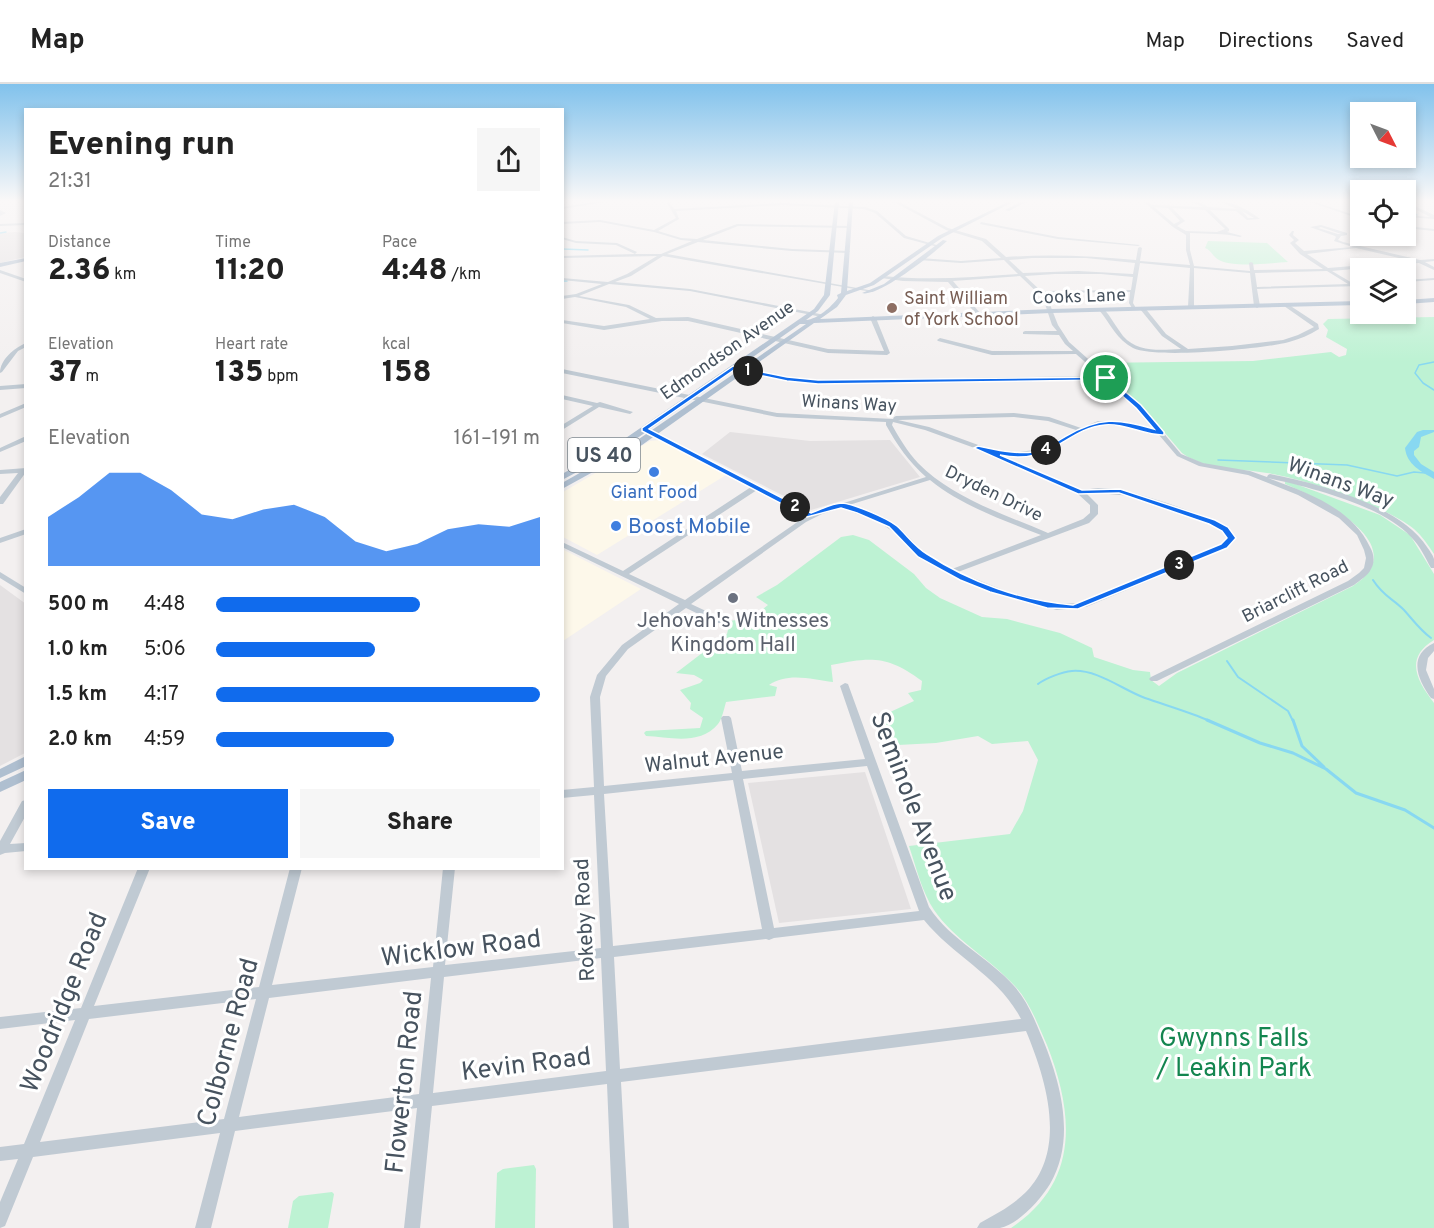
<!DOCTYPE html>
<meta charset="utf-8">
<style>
:root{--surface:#fff;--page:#f6f6f6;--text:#222;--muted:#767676;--line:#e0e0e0;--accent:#106bed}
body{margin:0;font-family:Overpass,sans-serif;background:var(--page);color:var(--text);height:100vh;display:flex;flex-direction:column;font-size:22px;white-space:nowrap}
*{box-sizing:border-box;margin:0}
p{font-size:20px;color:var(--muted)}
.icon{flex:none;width:33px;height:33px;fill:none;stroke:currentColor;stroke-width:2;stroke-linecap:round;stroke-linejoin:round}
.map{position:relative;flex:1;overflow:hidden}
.details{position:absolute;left:24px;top:24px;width:540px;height:762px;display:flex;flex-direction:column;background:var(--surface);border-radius:0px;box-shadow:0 3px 9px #0003}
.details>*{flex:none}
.needle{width:39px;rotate:132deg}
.fabs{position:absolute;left:1350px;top:18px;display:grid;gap:12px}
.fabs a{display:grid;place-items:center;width:66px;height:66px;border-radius:0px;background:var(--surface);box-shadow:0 3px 9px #0003;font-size:30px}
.pin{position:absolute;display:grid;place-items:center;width:51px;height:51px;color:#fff;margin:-26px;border:3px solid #fff;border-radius:50%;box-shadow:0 2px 6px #0007}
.km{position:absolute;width:30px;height:30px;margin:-15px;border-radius:50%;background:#222;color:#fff;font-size:16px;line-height:30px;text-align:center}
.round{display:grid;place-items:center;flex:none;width:63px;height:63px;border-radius:0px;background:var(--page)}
.head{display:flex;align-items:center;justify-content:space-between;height:102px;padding:0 24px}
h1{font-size:33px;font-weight:800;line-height:45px}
.figures{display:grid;grid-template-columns:repeat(3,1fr);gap:9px;height:102px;padding:6px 24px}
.figures div{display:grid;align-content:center}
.figures b{font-size:30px;font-weight:800}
.figures small{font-size:16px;font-weight:400}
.figures p{font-size:16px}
.chart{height:168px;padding:12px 24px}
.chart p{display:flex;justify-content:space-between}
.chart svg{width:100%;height:108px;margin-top:6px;fill:var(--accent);opacity:.7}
.action{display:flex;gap:12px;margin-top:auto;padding:12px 24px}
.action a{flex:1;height:69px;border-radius:0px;background:var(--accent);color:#fff;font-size:24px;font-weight:800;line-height:69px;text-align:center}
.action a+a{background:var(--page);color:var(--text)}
ul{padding:0 24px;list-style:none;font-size:20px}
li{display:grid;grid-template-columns:96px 72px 1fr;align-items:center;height:45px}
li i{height:15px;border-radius:8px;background:var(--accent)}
header{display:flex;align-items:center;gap:36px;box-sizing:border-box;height:84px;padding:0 30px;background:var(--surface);border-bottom:2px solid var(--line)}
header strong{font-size:28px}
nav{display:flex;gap:33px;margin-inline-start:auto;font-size:21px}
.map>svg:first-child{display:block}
.commercial{fill:#fdf8ea}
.education{fill:#e4e1e2}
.green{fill:#bdf2d3}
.water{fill:#88d8f1}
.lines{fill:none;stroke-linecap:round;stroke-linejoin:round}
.stream-far2{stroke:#88d8f1;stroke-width:1.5}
.stream-far1{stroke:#88d8f1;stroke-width:2}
.stream{stroke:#88d8f1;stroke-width:3}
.minor{fill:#c0cad3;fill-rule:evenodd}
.major{fill:#afbfd0;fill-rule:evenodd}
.route{fill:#106bed;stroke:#fff;stroke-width:1.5;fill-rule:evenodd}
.education-dot{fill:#8d6e63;stroke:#fff;stroke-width:2}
.shop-dot{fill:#3f7fe0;stroke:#fff;stroke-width:2}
.worship-dot{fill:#6b7280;stroke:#fff;stroke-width:2}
.labels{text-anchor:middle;stroke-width:6;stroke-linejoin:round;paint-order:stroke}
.far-street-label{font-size:18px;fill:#47535f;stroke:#fff}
.far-education-label{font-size:18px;fill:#785e54;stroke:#fff;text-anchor:start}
.far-shop-label{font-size:18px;fill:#366cbe;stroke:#fff}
.shield{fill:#fff;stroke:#7e878f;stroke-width:1.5}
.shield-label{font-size:20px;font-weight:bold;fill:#47535f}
.street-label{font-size:21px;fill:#47535f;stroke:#fff}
.shop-label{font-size:21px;fill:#366cbe;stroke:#fff;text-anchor:start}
.worship-label{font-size:21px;fill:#5b616d;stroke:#fff}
.near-street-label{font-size:26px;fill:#47535f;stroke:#fff}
.near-park-label{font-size:26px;fill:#13854f;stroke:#fff}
</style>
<header>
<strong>Map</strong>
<nav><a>Map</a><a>Directions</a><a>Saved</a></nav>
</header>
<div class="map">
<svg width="1434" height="1144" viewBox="0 0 1434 1144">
<rect width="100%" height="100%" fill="#f3f0f0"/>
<path class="commercial" d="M660,356L726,391L597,471L563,453V408L650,357Z
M562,465L641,505L563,557H562Z"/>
<path class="education" d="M15,148L25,149V173L0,179V149Z
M730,348L810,357L890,356L920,393L811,426L702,370Z
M0,501L26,520L25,669L0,682Z
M865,688L911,825L779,839L748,699Z"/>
<path class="green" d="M1208,157L1267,159L1288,178C1270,179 1235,184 1219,176C1213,173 1211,166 1205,164Z
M1434,233V470C1428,461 1422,452 1414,445C1388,423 1302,394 1267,389C1239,384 1207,387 1182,369L1143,323L1092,279L1253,277L1331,268L1339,273L1346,271L1347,265L1326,253L1328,246L1323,240L1328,235Z
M1285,398H1290L1380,431L1410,451L1434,490V556C1404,574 1417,597 1434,619V1144H1011C1080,1098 1074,1030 1047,961C1037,939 1029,915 1011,898C987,873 954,855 934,826C922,808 916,783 909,762L1010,750L1023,727L1038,676L1028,657L992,660L978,652L936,659L898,661L878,643L888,629L914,617L908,609L921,606L922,597C887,571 871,573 831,581L833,598C812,595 787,588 769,601L777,603L775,612L726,618C724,625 722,635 718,640C700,662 669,653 646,652L644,649L646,647L700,644L703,634L690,625L691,619L680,606L700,599L703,596L694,591L676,589L727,550L730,537L753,533L768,521L756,513L777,501L841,453L853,451L869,456L914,490L926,504L940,514L982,533L1007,535L1060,549L1092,564L1094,573L1133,586L1150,588L1151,596L1159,602L1177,589L1353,502C1416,461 1319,414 1285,400Z
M534,1081L536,1085L535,1144H495L497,1089L503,1085Z
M332,1108L334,1110L328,1144H288L293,1117L299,1112Z"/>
<path class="water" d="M1423,346H1434V348L1421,353L1419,363L1414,367V371L1421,380L1434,388V395C1421,387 1407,381 1405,364L1417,348Z"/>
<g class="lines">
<path class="stream-far2" d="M1406,125L1417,131
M0,149L6,148
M562,165L588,166
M562,197H567
M1434,278L1419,281L1415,289L1423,299L1434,306
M1218,376L1347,381L1397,392L1414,388L1425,389"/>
<path class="stream-far1" d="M1373,496C1383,512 1392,514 1404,526C1413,536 1420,546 1431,554
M1227,577L1238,593L1288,627L1293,637
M1038,600C1046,594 1062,588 1072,587C1097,585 1123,606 1145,614C1168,622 1189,628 1210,637"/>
<path class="stream" d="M1207,636L1260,659L1293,669L1326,685L1356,709L1405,726L1434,744
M1293,636L1302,662L1324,683"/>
<path class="minor" d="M595,118H604L562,125V123Z
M669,118L674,125L782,119L865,123L877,127L906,152L940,162L938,163L904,154L875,129L864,125L782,121L676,127L679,135L658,147L681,154L697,155L737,140L851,142L850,144L738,142L703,156L792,165L850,167L848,169L792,167L698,158L667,170L874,207L872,208L663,172L631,192L615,198L690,205L825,231L822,233L690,207L609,200L579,212L629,221L656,234L688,233L828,265L884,267L870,234L873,232L876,234L890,269L887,271L828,269L688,237H662L604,246L562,239V236L604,242L650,235L626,223L575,213L562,215V212L576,210L602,200L562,196V194L608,198L627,190L657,172L562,174V172L635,170L616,161L576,159L562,155V153L576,157L617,159L637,168L635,170H661L692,157L681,156L654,148L600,138L562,140V138L600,136L654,146L676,134L667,119Z
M894,118H899L948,144L986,155L1006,173C1050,170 1092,172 1136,176L1138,164L1140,163L1142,164L1140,177L1190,181L1186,166V151L1173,143L1144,118H1148L1152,121L1203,123L1192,118C1198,118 1203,119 1208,123L1237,125L1221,118C1234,118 1250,127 1260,135L1247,136L1236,127L1210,126L1229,145V147L1227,148L1242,152L1240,153C1223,149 1208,150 1190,149V166L1194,182L1250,187L1249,179L1251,178L1253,179L1254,186L1323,185L1300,170L1290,159L1294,156L1289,151L1292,147H1294L1293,151L1299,156L1295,159L1304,167L1353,163L1334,157L1336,153L1335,152L1310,143L1321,141L1347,149V151L1341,152L1338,156L1343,158L1420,176L1434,175V177L1425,178L1434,183V186L1419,179L1332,187L1354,200H1360V202L1257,205L1260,222L1257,224L1254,222L1250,189L1194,184V223L1191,225L1188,223L1190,184L1140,179L1133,219L1137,226H1133L1129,219L1130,208L1044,209L1047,213L1058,241L1069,258L1141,322L1181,370L1203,379L1250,387L1267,393L1268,391L1270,390C1317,399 1400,421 1427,463C1429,466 1433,471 1434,475C1434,478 1434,481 1434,484H1431C1425,473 1420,462 1411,453C1382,421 1309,403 1268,394C1306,408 1352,424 1370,463C1374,470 1375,478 1371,485C1368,492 1360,496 1354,501L1157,597H1151L1149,595L1151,593L1348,497L1359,489L1364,484L1366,474L1364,466L1357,451L1339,434L1298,411L1248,391L1199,382L1177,372L1159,351L1125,342L1099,341L1083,347L1045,368L1012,373L1001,371L1082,406L1098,404L1115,405L1134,409L1167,419L1215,436L1228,443L1235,455L1227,464L1086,523L1057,526L1002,512L960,496L918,473L895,449L879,438L841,424L822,430L806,438L691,520L723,535L724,537L723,539H717L686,524L628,565L606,592L600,613L604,702L732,689L721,634L723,632H729L731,634L742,687L865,675L840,602L845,599L848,600L929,823C951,857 989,873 1015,903C1027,917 1034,934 1041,951C1060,996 1077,1054 1050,1100C1040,1116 1019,1140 1000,1144C993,1144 984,1144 977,1144L980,1139C996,1130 1012,1122 1026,1108C1068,1065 1046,995 1026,947L621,998L629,1144H613L607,1000L432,1022L420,1144H404L417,1024L235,1047L211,1144H195L220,1049L33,1073L5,1142L0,1144V1118L18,1075L0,1077V1063L24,1060L75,936L0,945V933L81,924L138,784H150L94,922L259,903L290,784H302L272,901L433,883L443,784H455L445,881L601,864L594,711L562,714V706L594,703L590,613L597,591L622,561L679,520L562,463V458L623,487L751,403L644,347V345H648L812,429L926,393C909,378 897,361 886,341V338L777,333L562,289V285L777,329L893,335L894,333L896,332L1014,329L1049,333L1081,344L1098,337L1125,338L1155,346L1137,324L1105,296L818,300L787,297L731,285V283L733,282L787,293L818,296L1101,292L1076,270L992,271L938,257L937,256L940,254L992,267H1073L1065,260L1059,251L1023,250V248L1025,247H1057L1052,241L1043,214L1020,192L953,197L980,229L981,230L978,232L948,198L903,197L881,194V193L883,192C928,197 972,193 1018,190L1004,176L961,179L918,176L920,174L961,177L1001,174L982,157L946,146ZM1154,123L1168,124L1180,137L1174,140ZM1172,124L1205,126L1225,145L1217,148L1186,147L1177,142L1185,137ZM1242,127L1254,134H1248ZM1321,143L1341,150H1338L1318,144ZM1356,164L1412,177L1328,184L1307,170ZM1032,174H1086L1135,179L1133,190L1078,187L1023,189L1009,176ZM1327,187L1348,200L1257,203L1255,189ZM1055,190H1101L1133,193L1131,206L1041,207L1025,192ZM1014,333L1048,337L1076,346L1041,365L1012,369L992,366L929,343L898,336ZM893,338L925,346L991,370L992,372L1078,410L1090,421V429L1083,435L1048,449C1004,430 952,414 918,379C907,367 900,355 892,341ZM930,396C962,422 1003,436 1041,451L952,485L924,469L901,445L885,434L849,421ZM757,406L806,432L685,516L629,490ZM1098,409L1131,412L1161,422L1209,440L1222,446L1227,455L1221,460L1082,519L1057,520L1008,508L958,488L1089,439L1098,430V421L1087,410ZM867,682L919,827L774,844L743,695ZM733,696L762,845L613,862L604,710ZM924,836C954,873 999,892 1021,935L620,985L614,873L766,855L769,856L774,854ZM601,874L606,987L433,1009L444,893ZM431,894L419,1010L239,1033L269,914ZM256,915L224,1035L40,1058L89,935Z
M1310,118H1315L1360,133V135Z
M1355,118H1360V120L1356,119Z
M1406,118L1434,131V135L1406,133V131L1430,133L1406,120Z
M0,126L6,129L0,132Z
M981,138L1058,153L1140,161L1138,162L1058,155L980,140Z
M26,139V141L0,142V140Z
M1406,142L1434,145V147L1406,144Z
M0,186L26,195V198L0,189Z
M1434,194V196L1406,198V196Z
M1286,219L1318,240L1319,245C1309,251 1300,255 1289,258C1263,265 1155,275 1133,264C1117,256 1110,239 1099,226L1104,225C1111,233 1116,243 1123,252C1138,269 1161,266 1181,265L1162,252L1140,225L1145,224L1166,250L1188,265L1232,262L1283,256L1298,251L1314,243L1284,222V220Z
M26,259V263L18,267L2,288L0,289C0,276 14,264 26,259Z
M26,300V304L0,306V302Z
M562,311L597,319L600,318L633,328L630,330L599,323L562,346V341L593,322L562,315Z
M26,319V323L0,334V330Z
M26,352V357L0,368V364Z
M26,384V388L3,420H0V413L18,389L0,390V386Z
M26,445V450L0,459V454Z
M0,488L26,504V510L0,494Z
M1434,559V567L1428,574L1426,586L1434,605V615L1431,614C1418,596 1407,572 1434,559Z
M26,716V731L10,760L26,759V767L5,769L0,771V757L22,717Z"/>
<path class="major" d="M835,118H839L830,211L818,227L806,236C818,235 831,223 838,214L837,211L841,209L849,118H853L847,207L870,199L938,152L1008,118H1013L942,154L874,201L846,211L837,223L820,235L1051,225L1360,217V221L1051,229L814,239L642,361L562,405V399L636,357L806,240H800L626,362L562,396V390L620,358L814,225L824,211Z
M1021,118H1026L1009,127L1005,126Z
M943,156L947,157C934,169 878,214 862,209L884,200Z
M26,174V177L0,183V179Z
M1434,214V218L1406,220V216Z
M26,672V682L0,694V685Z
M26,686V696L0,708V698Z"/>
</g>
<linearGradient id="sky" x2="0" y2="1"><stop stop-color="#81c2ec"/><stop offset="0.42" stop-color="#faf8f8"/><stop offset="1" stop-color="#faf8f8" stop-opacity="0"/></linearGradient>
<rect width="1434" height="278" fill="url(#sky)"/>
<path class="route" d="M733,282L787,293L818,296L1108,293L1141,321L1164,348V351C1145,352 1126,339 1105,341C1064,345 1054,382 1000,371L1082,406L1120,405L1215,436L1228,443L1236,454L1227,464L1078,525L1047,524L990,508L960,496L918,473L889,443L857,429L841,424L807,433L642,347V344ZM734,286L787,297L818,300L1104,296L1136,324L1154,345C1118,334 1099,333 1066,352C1056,358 1045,366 1033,368C1014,370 996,366 978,362L974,364L1078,410L1119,409L1209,440L1222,447L1227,454L1221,460L1073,521C1022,517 970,498 927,470C915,463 907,451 897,442C887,434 854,420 842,419C832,419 820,426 811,429L649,345Z"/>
<circle class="education-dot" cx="892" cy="224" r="6"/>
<g class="shop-dot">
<circle cx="654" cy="388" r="6"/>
<circle cx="616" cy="442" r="6"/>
</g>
<circle class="worship-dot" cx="733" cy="514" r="6"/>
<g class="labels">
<g class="far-street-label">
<text transform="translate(1079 212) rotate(-2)" y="6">Cooks Lane</text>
<text transform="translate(727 266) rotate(-35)" y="6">Edmondson Avenue</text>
<text transform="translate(849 319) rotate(3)" y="6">Winans Way</text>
<text transform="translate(994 409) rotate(26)" y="6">Dryden Drive</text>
<text transform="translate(1295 507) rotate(-27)" y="6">Briarclift Road</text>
</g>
<g class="far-education-label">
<text x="904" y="220">Saint William<tspan x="904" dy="21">of York School</tspan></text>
</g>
<g class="far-shop-label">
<text x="654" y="414">Giant Food</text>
</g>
<rect class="shield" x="568" y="354" width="72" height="34" rx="4.5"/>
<g class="shield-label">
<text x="604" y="378">US 40</text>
</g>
<g class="street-label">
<text transform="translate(1341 398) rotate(20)" y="7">Winans Way</text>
<text transform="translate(714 674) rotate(-6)" y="7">Walnut Avenue</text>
<text transform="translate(584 836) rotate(-93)" y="7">Rokeby Road</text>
</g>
<g class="shop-label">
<text x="628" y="449">Boost Mobile</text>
</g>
<g class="worship-label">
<text x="733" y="543">Jehovah's Witnesses<tspan x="733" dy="24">Kingdom Hall</tspan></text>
</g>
<g class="near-street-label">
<text transform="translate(915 722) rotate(69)" y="9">Seminole Avenue</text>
<text transform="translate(461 863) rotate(-7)" y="9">Wicklow Road</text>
<text transform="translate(63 918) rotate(-68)" y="9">Woodridge Road</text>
<text transform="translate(227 958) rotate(-75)" y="9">Colborne Road</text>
<text transform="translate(526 979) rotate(-7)" y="9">Kevin Road</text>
<text transform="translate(403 998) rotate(-84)" y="9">Flowerton Road</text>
</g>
<g class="near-park-label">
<text x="1234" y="962">Gwynns Falls<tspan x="1234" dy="30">/ Leakin Park</tspan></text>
</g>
</g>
</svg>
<div class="fabs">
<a><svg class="needle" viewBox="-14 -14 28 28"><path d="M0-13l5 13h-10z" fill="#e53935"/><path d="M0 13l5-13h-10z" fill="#767676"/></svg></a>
<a><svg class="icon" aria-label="locate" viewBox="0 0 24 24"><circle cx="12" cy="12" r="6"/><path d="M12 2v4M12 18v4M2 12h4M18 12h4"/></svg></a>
<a><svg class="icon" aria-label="layers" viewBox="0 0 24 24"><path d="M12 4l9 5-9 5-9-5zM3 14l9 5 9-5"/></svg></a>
</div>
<div class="pin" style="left:1106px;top:294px;background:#1e9e55"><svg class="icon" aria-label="arrive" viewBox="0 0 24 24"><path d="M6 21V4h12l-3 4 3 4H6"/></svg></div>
<b class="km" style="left:748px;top:287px">1</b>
<b class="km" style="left:795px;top:423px">2</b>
<b class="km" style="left:1179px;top:481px">3</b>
<b class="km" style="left:1046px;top:366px">4</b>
<section class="details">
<div class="head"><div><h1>Evening run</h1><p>21:31</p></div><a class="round"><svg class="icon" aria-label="share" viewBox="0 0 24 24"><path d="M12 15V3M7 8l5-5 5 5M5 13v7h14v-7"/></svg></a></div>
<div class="figures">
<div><p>Distance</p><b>2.36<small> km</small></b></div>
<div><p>Time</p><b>11:20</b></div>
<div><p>Pace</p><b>4:48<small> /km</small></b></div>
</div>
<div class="figures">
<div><p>Elevation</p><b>37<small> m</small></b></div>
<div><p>Heart rate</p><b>135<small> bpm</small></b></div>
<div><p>kcal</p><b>158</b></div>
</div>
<div class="chart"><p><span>Elevation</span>161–191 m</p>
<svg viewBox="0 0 160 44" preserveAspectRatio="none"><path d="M0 44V24L10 16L20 6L30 6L40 13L50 23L60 25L70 21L80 19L90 24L100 34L110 38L120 35L130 29L140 27L150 28L160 24V44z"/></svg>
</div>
<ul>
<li><b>500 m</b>4:48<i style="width:63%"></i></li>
<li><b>1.0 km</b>5:06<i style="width:49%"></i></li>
<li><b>1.5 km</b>4:17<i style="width:100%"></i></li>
<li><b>2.0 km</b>4:59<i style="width:55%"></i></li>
</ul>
<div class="action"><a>Save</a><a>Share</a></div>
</section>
</div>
